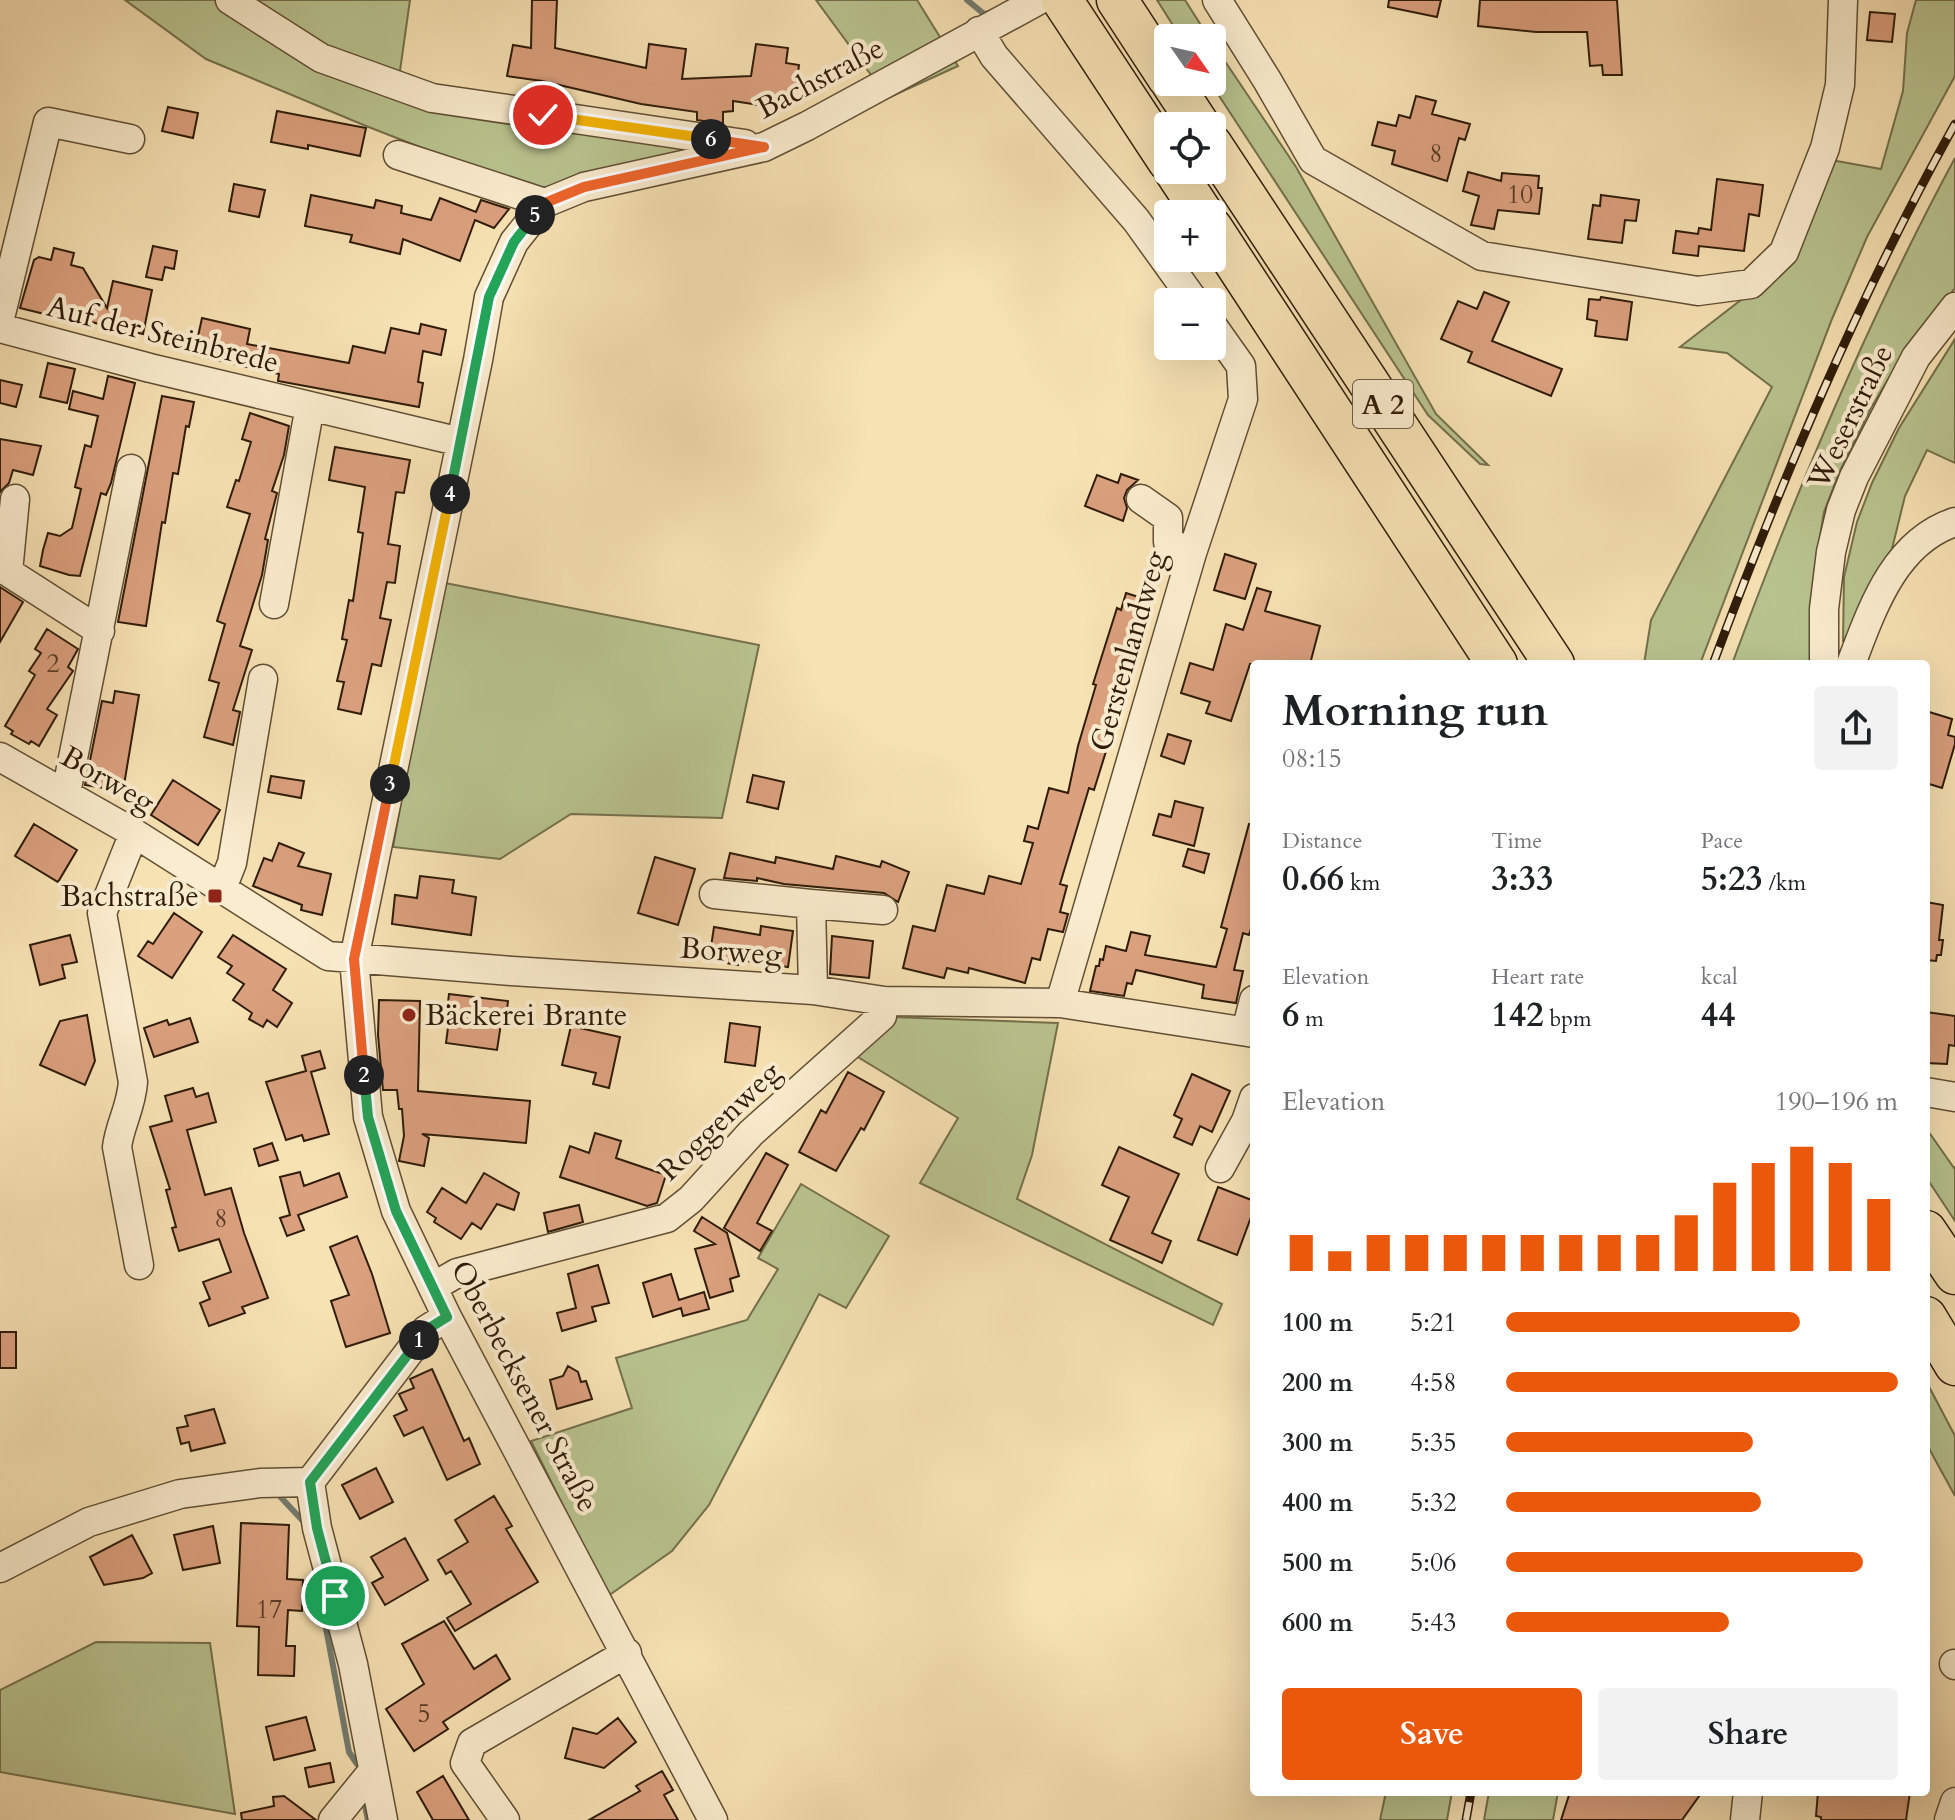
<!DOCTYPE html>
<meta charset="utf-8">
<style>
:root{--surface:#fff;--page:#f2f2f2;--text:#202124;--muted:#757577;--accent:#ea580c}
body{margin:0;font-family:Cardo,serif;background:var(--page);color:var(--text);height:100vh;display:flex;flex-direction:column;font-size:30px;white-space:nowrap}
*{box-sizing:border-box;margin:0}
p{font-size:26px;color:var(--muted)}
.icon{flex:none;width:44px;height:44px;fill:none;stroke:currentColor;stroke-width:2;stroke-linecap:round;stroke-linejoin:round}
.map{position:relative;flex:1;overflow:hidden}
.details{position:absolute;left:1250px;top:660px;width:680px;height:1136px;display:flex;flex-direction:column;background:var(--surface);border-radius:8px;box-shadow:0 8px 32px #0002}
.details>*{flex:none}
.needle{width:52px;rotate:124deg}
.buttons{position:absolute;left:1154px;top:24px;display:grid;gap:16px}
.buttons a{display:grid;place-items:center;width:72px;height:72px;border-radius:8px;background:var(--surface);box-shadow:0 8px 32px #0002;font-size:40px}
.pin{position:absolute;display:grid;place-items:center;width:68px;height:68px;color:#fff;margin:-34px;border:4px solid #fff;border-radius:50%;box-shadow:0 2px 8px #0007}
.km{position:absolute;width:40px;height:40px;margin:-20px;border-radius:50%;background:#222;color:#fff;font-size:22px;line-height:40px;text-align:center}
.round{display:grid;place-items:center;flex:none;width:84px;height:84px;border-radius:8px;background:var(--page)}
.summary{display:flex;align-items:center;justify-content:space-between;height:136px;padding:0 32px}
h1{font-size:44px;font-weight:700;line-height:60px}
.figures{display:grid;grid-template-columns:repeat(3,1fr);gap:12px;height:136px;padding:8px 32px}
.figures div{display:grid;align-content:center}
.figures b{font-size:34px;font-weight:700}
.figures small{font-size:22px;font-weight:400}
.figures p{font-size:22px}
.chart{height:224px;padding:16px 32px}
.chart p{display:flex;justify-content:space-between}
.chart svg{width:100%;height:144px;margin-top:8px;stroke:var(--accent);stroke-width:6}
.action{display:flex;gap:16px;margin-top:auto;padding:16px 32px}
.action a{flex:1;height:92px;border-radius:8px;background:var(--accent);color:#fff;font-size:32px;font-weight:700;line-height:92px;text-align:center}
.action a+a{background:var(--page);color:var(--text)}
ul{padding:0 32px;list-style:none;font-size:26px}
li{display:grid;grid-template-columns:128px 96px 1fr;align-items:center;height:60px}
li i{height:20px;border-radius:10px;background:var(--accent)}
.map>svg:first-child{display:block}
.green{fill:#b9c490;stroke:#74704c;stroke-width:2}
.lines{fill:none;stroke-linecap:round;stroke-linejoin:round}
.stream{stroke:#727c71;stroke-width:6}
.building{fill:#dba07e;stroke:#2f1c09;stroke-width:2}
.minor-casing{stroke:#614e34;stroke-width:31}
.highway-casing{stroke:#2f1c09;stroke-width:43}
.minor{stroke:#faecce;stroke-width:28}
.highway{stroke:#f7e2b4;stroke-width:40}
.rail-casing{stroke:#2f1c09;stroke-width:9}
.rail{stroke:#faecce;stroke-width:6;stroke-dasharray:18;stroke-linecap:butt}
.split-1-casing{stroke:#fff;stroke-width:16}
.split-2-casing{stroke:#fff;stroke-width:16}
.split-3-casing{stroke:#fff;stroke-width:16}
.split-4-casing{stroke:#fff;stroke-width:16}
.split-5-casing{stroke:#fff;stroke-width:16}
.split-6-casing{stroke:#fff;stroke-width:16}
.split-7-casing{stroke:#fff;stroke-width:16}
.split-1{stroke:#22a559;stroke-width:10}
.split-2{stroke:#22a559;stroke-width:10}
.split-3{stroke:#f0652b;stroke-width:10}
.split-4{stroke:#f5b400;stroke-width:10}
.split-5{stroke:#22a559;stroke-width:10}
.split-6{stroke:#f0652b;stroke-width:10}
.split-7{stroke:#f5b400;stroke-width:10}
.poi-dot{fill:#8f2418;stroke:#faecce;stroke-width:3}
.labels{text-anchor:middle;stroke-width:8;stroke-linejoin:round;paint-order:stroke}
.number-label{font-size:26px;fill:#5a3d26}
.shield{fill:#faecce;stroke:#6c5a44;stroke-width:2}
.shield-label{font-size:28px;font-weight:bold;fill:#2f1c09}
.street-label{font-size:30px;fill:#2f1c09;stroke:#faecce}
.poi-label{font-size:30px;fill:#2f1c09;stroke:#faecce;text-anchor:end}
</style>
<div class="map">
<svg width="1955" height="1820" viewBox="0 0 1955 1820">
<rect width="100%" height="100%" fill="#f7e2b4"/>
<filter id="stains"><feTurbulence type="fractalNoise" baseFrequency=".0025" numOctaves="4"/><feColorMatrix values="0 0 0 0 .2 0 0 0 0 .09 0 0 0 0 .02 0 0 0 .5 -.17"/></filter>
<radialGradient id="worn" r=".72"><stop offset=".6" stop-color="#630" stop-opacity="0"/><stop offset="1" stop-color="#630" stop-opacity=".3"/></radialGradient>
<path class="green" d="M125,0H410L397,92L746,150L548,197L366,126L206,59Z
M816,0H917L958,66L888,98Z
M1157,0H1185L1209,38H1181Z
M1916,0H1955V76L1867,237L1832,319L1700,664H1644L1651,620L1772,387L1727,353L1680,347L1746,296L1826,159L1881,169L1903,91L1907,33Z
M1212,42L1296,167L1436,414L1488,465L1480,464L1428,415L1210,82H1212Z
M1955,158V288L1903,355L1871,408L1839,473L1824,512L1817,555L1814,664H1732C1796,491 1867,321 1955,158Z
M1955,339V463L1927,450L1905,496L1889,561L1843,642L1844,577L1857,522L1872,483L1899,428Z
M440,582L759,645L722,818L571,814L500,859L393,847Z
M890,1017L1058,1023L1032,1155L1017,1199L1222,1304L1213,1325L920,1183L958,1118L853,1054Z
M1926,1128L1954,1168L1955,1167V1221L1926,1177Z
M801,1184L889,1236L846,1308L819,1294L709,1505L672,1551L608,1596L531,1441L632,1408L616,1358L747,1320L778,1269L758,1258Z
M1926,1381L1955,1436V1496L1926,1443Z
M96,1642L210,1643L235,1814L0,1772V1690Z
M1386,1792H1452L1447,1820H1380Z
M1489,1792H1558L1553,1820H1484Z"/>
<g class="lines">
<path class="stream" d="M967,0L984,14L990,13
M275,1491L302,1520
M318,1585L349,1752L357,1764
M364,1801L368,1820"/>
</g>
<path class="building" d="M532,0H557L555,48L646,68L649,44L686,49L682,79L751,76L756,44L788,48L786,63L799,65L794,100L780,98L778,108L733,101V111L723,112V124L697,120V112L641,104L542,81L507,76L513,45L531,48Z
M1389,0H1441L1437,17L1388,7Z
M1480,0H1617L1622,75H1603L1602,65L1590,66L1587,32H1536L1478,26Z
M1870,12L1895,14L1892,42L1867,40Z
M1416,96L1436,101L1432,114L1470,124L1465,140L1459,138L1447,181L1392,164L1395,151L1372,145L1378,122L1396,126L1399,115L1410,118Z
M168,107L198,113L193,138L162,131Z
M277,111L366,128L360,156L308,145V149L271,142Z
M1468,172L1501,181L1502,173L1539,176L1538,188H1542L1539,214L1498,210L1494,229L1471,225L1479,196L1463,191Z
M1717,179L1763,185L1759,216L1749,214L1744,251L1699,246L1698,256L1673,253L1676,231L1698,234L1699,228L1711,230Z
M234,184L265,190L259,217L229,211Z
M311,195L374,208L376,200L402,206L401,213L431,220L440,198L476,212L481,200L509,209L494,228L475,220L460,261L403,239L400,254L350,242L352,235L305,226Z
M1601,195L1639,200L1636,221L1625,220L1622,243L1588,239L1593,205L1600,206Z
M153,246L177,251L174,269L165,267L162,280L146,277Z
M54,248L74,253L71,265L83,268L107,308L113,281L152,290L143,334L82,320L81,323L20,308L34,260L39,257L51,260Z
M1484,292L1509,302L1492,341L1562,369L1551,396L1468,362L1472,352L1441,339L1458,301L1477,309Z
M1601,297L1632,302L1627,340L1595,336L1597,321L1587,319L1589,299L1600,300Z
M202,318L250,329L247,344L349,363L353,346L385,353L391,328L419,334L421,324L446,330L441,355L423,351L418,382L423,383L419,407L278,381L279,374L194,355Z
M48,363L75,369L67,403L40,397Z
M108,376L135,383L111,483L106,495L101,493L80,576L69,575L40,566L43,550L48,533L60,536L72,528L81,489L75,487L85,445L91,447L98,416L69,409L73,391L103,399Z
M0,380L22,385L16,407L0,403Z
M162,396L194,402L189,427L186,426L178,474L173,473L165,523L162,522L146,626L118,622Z
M250,413L289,426L284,455L272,491L277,493L265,539L268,540L262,575L240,646L252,650L233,710L240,712L233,745L204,737L219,683L209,680L225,624L217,621L250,514L227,507L236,480L239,481L251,442L242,439Z
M0,439L41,446L33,475L13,470L9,483L0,492Z
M335,447L410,460L404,493L396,492L388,544L400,546L395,583L387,582L380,618L391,620L387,638L381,666L372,664L361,714L338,709L344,682L337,681L347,640L342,639L349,600L353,601L363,533L358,532L365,487L329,480Z
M1121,474L1138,480L1127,490L1124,498L1127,508L1123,521L1085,506L1097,475L1118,483Z
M1225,554L1256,564L1245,599L1214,590Z
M0,587L23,602L0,642Z
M1257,588L1271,592L1265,611L1320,626L1310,664H1250L1231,721L1206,713L1210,702L1181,693L1190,663L1213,670L1226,624L1243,630Z
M1126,593L1151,601L1130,673L1126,681L1118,679L1106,716L1116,719L1094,790L1089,788L1060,884L1067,886L1060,912L1068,914L1063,932L1048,929L1040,960L1032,958L1025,983L969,968L968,973L947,968L944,978L903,968L913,926L935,931L947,885L984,894L989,876L1021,884L1033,843L1024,841L1028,826L1038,829L1049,788L1068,793L1078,746L1096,685L1093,684L1117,608L1121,610Z
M47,629L78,649L68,667L73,671L47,709L57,715L39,746L31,741L29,744L11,734L13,731L5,726L35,675L29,671L41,653L35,649Z
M115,691L139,695L123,791L85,785L102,701L113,703Z
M1926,711L1952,719L1948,735L1955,737V744L1942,788L1926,783Z
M1168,734L1191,741L1184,764L1161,756Z
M753,775L784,782L778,809L747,802Z
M271,776L304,781L301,798L268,792Z
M173,780L220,810L198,845L151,815Z
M1175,801L1203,808L1194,846L1153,835L1159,814L1171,817Z
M34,824L77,850L58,882L15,856Z
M1249,824L1254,825V919L1249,935L1243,933L1234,970L1243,971L1236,1003L1202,998L1204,985L1136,970L1132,984L1127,983L1124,996L1090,991L1096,966H1099L1100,959L1103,960L1106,946L1126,951L1131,932L1150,936L1145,955L1216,967L1227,929L1221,927Z
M279,843L304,853L298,866L331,874L322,915L301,910L302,905L253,886L264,858L272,861Z
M1188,849L1209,854L1204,873L1183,866Z
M730,853L775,863L776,857L833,869L836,856L880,867L882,861L909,872L898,902L884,893L784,884L757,878V881L724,878Z
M655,857L695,869L678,925L638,913Z
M420,876L454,880L452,893L476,897L471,935L392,924L395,895L417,898Z
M1926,902L1943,905L1939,940H1943L1941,955H1937L1936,961L1926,960Z
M174,913L202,932L172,978L138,956L148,941L153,944Z
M761,926L793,931L788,967L739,960L738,965L709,960L714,927L760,935Z
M70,935L77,962L62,965L65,978L40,985L30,945Z
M233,935L286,969L273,990L292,1003L277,1027L267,1020L263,1027L249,1019L252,1013L233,1000L244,984L227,973L232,966L218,957Z
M832,936L873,941L869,978L830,974Z
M449,994L508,1001L506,1017H502L497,1050L446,1043L450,1012L447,1011Z
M379,1000L420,1001L418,1091L530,1101L526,1143L422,1134L429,1138L424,1166L399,1161L404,1136L402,1109H399L397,1090H383L378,1035Z
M1926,1012L1955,1016V1046L1949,1045L1947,1064L1926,1063Z
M87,1015L95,1061L85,1085L40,1065L60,1021Z
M190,1018L198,1042L154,1057L144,1028L167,1020L169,1025Z
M730,1023L760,1027L755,1066L725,1062Z
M571,1026L620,1037L609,1088L593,1084L596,1073L562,1065Z
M320,1051L325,1068L311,1072L329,1134L304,1141L302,1135L286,1140L266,1082L306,1071L302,1056Z
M848,1072L884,1092L864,1130L861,1128L836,1171L799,1152L821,1110L826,1113Z
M1192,1074L1230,1091L1212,1132L1200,1126L1192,1145L1174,1137L1182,1119L1174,1115Z
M193,1088L196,1097L208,1093L216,1122L187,1130L205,1195L231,1188L244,1233L268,1298L242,1307L245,1313L209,1326L200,1303L210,1299L203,1282L231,1272L219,1239L179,1251L172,1228L176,1227L166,1190L170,1189L150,1127L172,1121L165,1096Z
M595,1133L621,1141L616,1158L666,1175L657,1203L647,1206L560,1177L570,1146L589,1153Z
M272,1143L278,1160L259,1166L254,1149Z
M1119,1147L1179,1174L1152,1233L1171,1241L1162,1263L1110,1240L1129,1197L1102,1185Z
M766,1153L788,1165L757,1223L772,1231L760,1251L724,1228Z
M300,1172L304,1186L339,1173L347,1197L298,1215L304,1230L287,1236L280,1218L290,1215L280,1177Z
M484,1173L519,1193L514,1210L497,1204L481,1229L472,1223L461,1239L434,1222L436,1218L427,1212L442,1188L466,1203Z
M1218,1187L1254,1201V1209L1237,1255L1198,1240Z
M579,1205L583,1222L548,1232L544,1213Z
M702,1217L727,1233L739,1276L730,1279L733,1291L710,1298L695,1249L715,1244L694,1231Z
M357,1236L372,1274L390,1333L346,1347L331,1301L349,1295L330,1247Z
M598,1265L609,1303L592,1307L596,1321L562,1331L557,1313L576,1308L568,1274Z
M671,1274L679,1300L704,1292L709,1309L683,1316L681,1308L653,1317L643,1283Z
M0,1332H16V1368H0Z
M568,1366L578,1372L581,1382L586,1381L592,1399L557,1409L550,1380L563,1376Z
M432,1369L464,1441L469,1438L480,1464L447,1480L423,1427L404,1436L394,1416L407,1410L399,1394L414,1388L410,1379Z
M214,1409L225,1443L191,1451L189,1442L181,1444L177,1428L188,1426L185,1416Z
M376,1468L393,1502L360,1519L342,1485Z
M494,1496L512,1526L506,1529L538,1582L455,1631L447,1618L471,1604L451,1571L446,1574L438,1560L468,1542L455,1520Z
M241,1523L289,1525L287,1579L303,1580L302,1611L288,1610L286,1646H295L294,1676L258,1675L259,1627L237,1626Z
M213,1526L220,1563L183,1570L174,1535Z
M132,1535L152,1573L143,1578L104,1585L90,1557Z
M405,1538L428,1580L385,1605L372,1583L383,1577L371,1557Z
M444,1621L474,1669L496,1655L510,1679L443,1722L448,1729L414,1751L386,1709L424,1684L402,1644Z
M306,1717L315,1750L274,1760L266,1727Z
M618,1718L636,1742L604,1768L565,1758L573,1728L597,1734Z
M330,1763L334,1782L309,1787L305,1768Z
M662,1771L673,1790L664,1795L678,1820H589L640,1791L636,1786Z
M443,1776L469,1820H433L417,1792Z
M1570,1792H1702L1682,1820H1561Z
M1818,1792H1910L1906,1820H1821V1817L1816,1816Z
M284,1796L316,1820H242L241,1813L274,1806L273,1797Z"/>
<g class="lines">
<defs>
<path id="minor" d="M230,0L321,58L432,98L745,144
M1217,0L1267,80L1313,160L1482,256L1698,291L1751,284L1784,252L1825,148L1840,85L1843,0
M979,31L994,56L1136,220L1195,302
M398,155L545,203
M0,318L48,122L130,139
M0,328L150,368L461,442
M15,499L8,572L100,631
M1141,499L1168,518V542L1192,553
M274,604L310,406
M1824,664V609L1831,552L1841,510L1854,477L1916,357L1955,307
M1851,664C1872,609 1894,542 1955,522
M0,757L134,833L328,956L512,971L813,990L884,1001L1060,1003L1254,1033
M66,793L131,469
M134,833L102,913L133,1082C131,1108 120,1124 117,1147L139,1265
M222,888L232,863L263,679
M714,894L811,904
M813,990L811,904L883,910
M1060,1003L1192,553L1243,399L1241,366L1212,325
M1246,1031L1254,1000
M1926,1092L1955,1097
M1220,1168L1246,1121L1254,1098
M433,1287L457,1273L667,1218L691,1199L751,1133L882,1016L884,1001
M310,1482L317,1528L353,1664L383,1820
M0,1568L89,1522L180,1494L260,1483L310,1482L426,1330L447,1317
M1954,1664L1955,1665
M333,1820L372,1772
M505,1820L465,1763L472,1743L627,1653
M713,1820L447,1317L396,1211L368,1117L354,959L478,360L489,297L514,242L545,203L584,187L764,147L807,126L1039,0
M1745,1820L1748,1792
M1949,1820L1955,1802"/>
<path id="highway" d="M1062,0L1168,161
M1117,0L1168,78
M1171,82L1200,126
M1212,145L1554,664
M1174,170L1203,214
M1212,228L1497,664
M1926,1231L1955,1274
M1926,1317L1955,1365"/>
</defs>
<use href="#minor" class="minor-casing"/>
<use href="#highway" class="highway-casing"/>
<use href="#minor" class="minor"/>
<use href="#highway" class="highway"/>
<defs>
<path id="rail" d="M1713,664C1782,479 1859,296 1955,124
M1466,1820L1471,1792"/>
</defs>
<use href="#rail" class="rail-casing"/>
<use href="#rail" class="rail"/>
</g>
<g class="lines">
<defs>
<path id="split-1" d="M335,1596L317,1528L310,1482L419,1340"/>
<path id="split-2" d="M364,1075L368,1117L396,1211L447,1317L426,1330L419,1340"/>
<path id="split-3" d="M364,1075L354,959L390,784"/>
<path id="split-4" d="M390,784L450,494"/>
<path id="split-5" d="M450,494L489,297L514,242L535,215"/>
<path id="split-6" d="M535,215L545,203L584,187L764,147L711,139"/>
<path id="split-7" d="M543,115L711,139"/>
</defs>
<use href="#split-1" class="split-1-casing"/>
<use href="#split-2" class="split-2-casing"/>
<use href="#split-3" class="split-3-casing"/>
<use href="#split-4" class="split-4-casing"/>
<use href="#split-5" class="split-5-casing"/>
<use href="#split-6" class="split-6-casing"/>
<use href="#split-7" class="split-7-casing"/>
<use href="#split-1" class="split-1"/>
<use href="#split-2" class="split-2"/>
<use href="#split-3" class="split-3"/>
<use href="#split-4" class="split-4"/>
<use href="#split-5" class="split-5"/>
<use href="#split-6" class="split-6"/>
<use href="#split-7" class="split-7"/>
</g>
<g class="poi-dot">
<rect x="207" y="888" width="16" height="16" rx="4"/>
<circle cx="409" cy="1015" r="8"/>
</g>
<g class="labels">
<g class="number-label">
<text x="1436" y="162">8</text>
<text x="1520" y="203">10</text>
<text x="53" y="672">2</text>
<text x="221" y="1227">8</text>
<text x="269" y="1618">17</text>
<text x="424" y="1722">5</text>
</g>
<rect class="shield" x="1353" y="380" width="60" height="48" rx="6"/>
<g class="shield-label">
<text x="1383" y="414">A 2</text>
</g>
<g class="street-label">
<text transform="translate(820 78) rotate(-28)" y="10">Bachstraße</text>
<text transform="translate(163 334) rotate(14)" y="10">Auf der Steinbrede</text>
<text transform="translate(1850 417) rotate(-64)" y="10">Weserstraße</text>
<text transform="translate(1128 651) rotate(-74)" y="10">Gerstenlandweg</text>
<text transform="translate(108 779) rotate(30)" y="10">Borweg</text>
<text transform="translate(731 951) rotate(4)" y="10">Borweg</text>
<text transform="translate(719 1121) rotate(-44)" y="10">Roggenweg</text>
<text transform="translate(525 1386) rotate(62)" y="10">Oberbecksener Straße</text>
</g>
<g class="poi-label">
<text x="199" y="906">Bachstraße</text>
<text x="425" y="1025" text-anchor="start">Bäckerei Brante</text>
</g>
</g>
<rect width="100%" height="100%" filter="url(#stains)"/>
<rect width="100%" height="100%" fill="url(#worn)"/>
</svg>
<div class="buttons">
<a><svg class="needle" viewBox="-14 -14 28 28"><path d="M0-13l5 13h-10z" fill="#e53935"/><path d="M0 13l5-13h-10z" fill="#757577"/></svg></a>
<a><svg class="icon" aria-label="locate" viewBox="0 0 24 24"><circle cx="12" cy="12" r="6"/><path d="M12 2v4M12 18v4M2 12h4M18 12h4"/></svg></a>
<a>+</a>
<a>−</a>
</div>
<div class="pin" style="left:335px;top:1596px;background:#1e9e55"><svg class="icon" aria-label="arrive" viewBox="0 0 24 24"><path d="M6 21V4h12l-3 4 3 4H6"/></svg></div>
<div class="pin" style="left:543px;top:115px;background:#d93025"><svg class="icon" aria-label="check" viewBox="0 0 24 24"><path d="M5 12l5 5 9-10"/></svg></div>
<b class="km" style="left:419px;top:1340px">1</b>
<b class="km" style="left:364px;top:1075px">2</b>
<b class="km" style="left:390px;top:784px">3</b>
<b class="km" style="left:450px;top:494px">4</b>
<b class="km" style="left:535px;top:215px">5</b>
<b class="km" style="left:711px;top:139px">6</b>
<section class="details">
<div class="summary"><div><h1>Morning run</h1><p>08:15</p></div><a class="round"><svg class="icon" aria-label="share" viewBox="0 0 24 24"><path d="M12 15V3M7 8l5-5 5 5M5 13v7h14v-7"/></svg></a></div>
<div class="figures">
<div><p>Distance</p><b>0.66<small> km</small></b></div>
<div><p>Time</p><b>3:33</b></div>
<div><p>Pace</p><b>5:23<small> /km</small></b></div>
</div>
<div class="figures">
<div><p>Elevation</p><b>6<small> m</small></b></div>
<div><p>Heart rate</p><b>142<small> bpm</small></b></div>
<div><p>kcal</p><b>44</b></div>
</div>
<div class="chart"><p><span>Elevation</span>190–196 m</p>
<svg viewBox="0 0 160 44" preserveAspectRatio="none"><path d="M5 44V33M15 44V38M25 44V33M35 44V33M45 44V33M55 44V33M65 44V33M75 44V33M85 44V33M95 44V33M105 44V27M115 44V17M125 44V11M135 44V6M145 44V11M155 44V22"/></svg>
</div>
<ul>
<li><b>100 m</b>5:21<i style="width:75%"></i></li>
<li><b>200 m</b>4:58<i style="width:100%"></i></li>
<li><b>300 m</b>5:35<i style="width:63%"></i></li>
<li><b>400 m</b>5:32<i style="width:65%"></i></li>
<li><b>500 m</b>5:06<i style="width:91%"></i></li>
<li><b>600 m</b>5:43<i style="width:57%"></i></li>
</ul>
<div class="action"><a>Save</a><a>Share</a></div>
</section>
</div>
